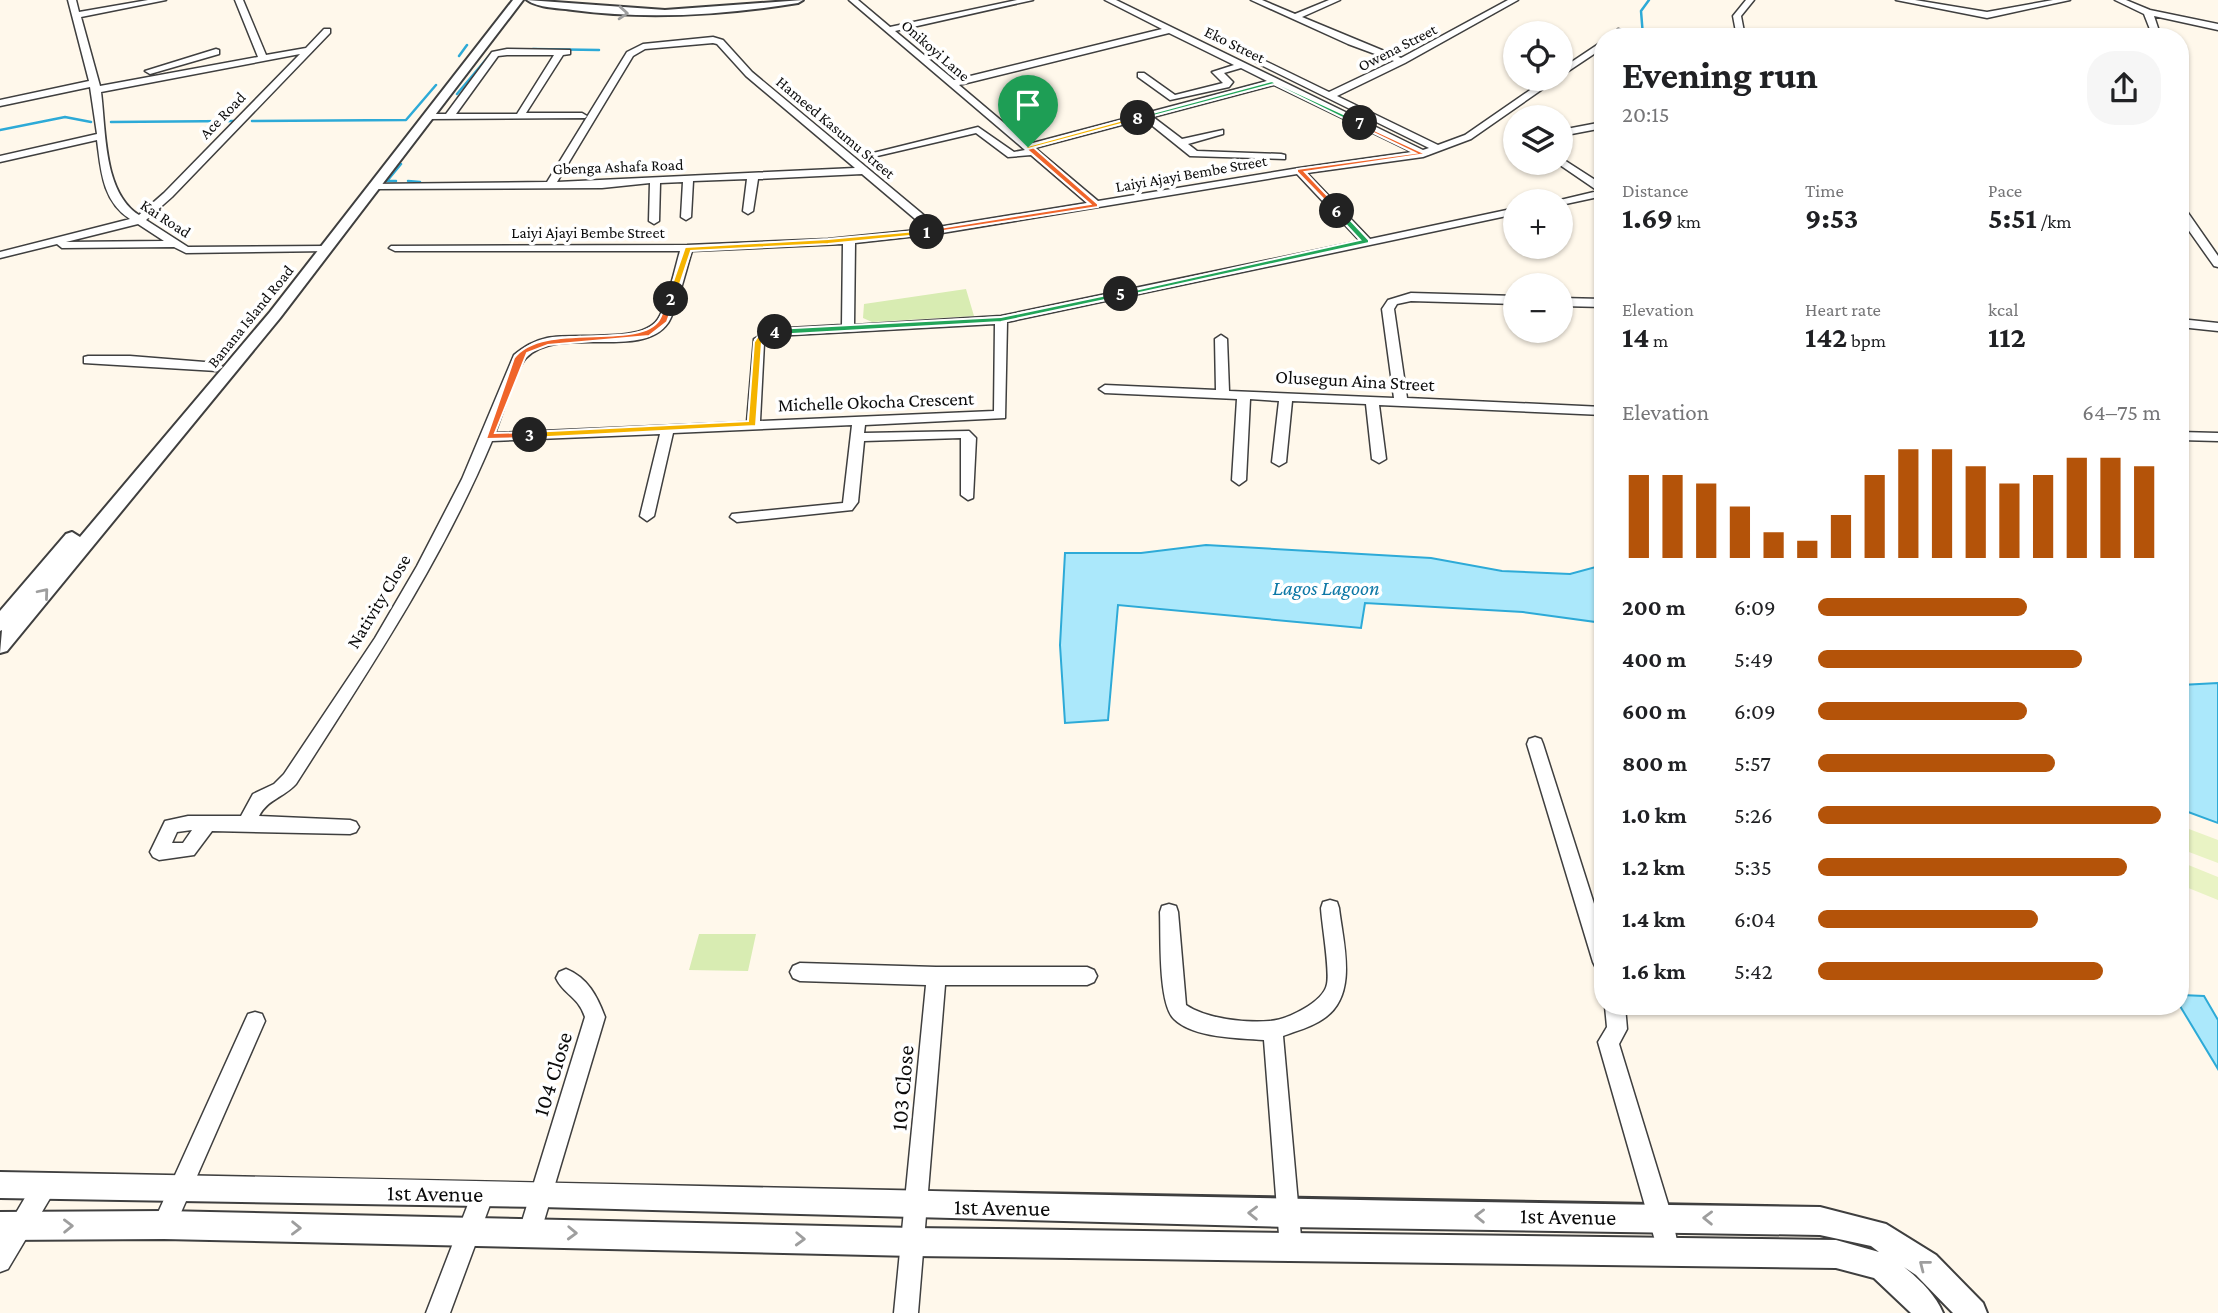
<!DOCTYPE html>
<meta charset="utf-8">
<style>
:root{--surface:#fff;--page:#f6f6f6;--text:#202124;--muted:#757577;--accent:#b45309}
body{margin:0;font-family:"Crimson Pro",serif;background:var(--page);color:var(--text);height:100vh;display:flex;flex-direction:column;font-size:26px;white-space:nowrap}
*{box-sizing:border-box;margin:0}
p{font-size:23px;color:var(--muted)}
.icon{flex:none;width:38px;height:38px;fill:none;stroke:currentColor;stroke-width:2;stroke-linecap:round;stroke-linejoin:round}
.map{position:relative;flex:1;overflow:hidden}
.side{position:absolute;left:1594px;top:28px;width:595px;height:987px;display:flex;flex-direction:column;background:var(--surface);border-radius:28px;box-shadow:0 2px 5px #0004}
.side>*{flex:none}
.buttons{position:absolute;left:1503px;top:21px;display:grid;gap:14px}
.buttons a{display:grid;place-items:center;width:70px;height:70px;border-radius:50%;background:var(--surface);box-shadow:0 2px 5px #0004;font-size:35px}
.pin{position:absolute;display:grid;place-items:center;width:60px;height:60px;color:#fff;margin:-72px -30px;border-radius:50% 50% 50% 0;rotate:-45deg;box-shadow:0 0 7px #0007}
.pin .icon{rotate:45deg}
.km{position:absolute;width:35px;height:35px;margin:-18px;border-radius:50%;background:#222;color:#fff;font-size:19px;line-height:35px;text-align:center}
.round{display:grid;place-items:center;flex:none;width:74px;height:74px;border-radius:28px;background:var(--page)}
.headline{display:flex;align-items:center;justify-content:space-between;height:119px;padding:0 28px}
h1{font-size:38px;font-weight:700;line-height:52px}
.figures{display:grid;grid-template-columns:repeat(3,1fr);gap:10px;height:119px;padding:7px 28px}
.figures div{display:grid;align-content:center}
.figures b{font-size:30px;font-weight:700}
.figures small{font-size:19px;font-weight:400}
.figures p{font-size:19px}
.chart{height:196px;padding:14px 28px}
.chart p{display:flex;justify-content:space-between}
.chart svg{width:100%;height:126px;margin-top:7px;stroke:var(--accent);stroke-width:6}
ul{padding:0 28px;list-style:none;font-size:23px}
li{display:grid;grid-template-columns:112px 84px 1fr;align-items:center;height:52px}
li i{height:18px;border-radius:9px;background:var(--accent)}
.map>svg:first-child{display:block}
.green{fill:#d8ecb2}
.pitch{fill:#e9f3c4}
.water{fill:#abe8fb;stroke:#2daad7;stroke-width:2}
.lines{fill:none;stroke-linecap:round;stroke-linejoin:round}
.stream{stroke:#2daad7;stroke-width:2.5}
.minor-casing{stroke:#3f3f3f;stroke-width:3}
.tertiary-casing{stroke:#3f3f3f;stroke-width:4}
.minor{fill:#fff;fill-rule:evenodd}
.tertiary{fill:#fff;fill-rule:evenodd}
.oneway{stroke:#9e9e9e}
.split-1{fill:#f0652b;stroke:#fff;stroke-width:2}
.split-2{fill:#f5b400;stroke:#fff;stroke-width:2}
.split-3{fill:#f0652b;stroke:#fff;stroke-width:2}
.split-4{fill:#f5b400;stroke:#fff;stroke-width:2}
.split-5{fill:#22a559;stroke:#fff;stroke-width:2}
.split-6{fill:#22a559;stroke:#fff;stroke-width:2}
.split-7{fill:#f0652b;stroke:#fff;stroke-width:2}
.split-8{fill:#22a559;stroke:#fff;stroke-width:2}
.split-9{fill:#f5b400;stroke:#fff;stroke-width:2}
.labels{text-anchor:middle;stroke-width:7;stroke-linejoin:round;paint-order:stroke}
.far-street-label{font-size:16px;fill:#0c0c0c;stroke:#fff}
.street-label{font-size:19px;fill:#0c0c0c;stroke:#fff}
.water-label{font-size:21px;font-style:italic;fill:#0d78a6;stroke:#fff}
.near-street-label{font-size:23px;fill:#0c0c0c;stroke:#fff}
</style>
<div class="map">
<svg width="2218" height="1313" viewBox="0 0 2218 1313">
<rect width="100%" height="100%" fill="#fff8eb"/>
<path class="green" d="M966,289L974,316L872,322L863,318L864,304Z
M699,934H756L748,971L689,970Z"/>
<path class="pitch" d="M2181,826L2218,840V863L2181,849Z
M2181,862L2218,877V900L2181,885Z"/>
<path class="water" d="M1206,545L1431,558L1502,571L1570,574L1603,565V623L1523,612L1365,603L1361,628L1118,605L1108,720L1065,723L1060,645L1065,553H1141Z
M2218,683V823L2180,809L2181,685Z
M2181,995L2204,996L2218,1020V1069L2180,1006Z"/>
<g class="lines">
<path class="stream" d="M1646,37L1643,36L1641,11L1649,0
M533,49L599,50
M459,56L467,45
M457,94L489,56L494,54
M252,121L406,120L436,85
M111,122L234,121
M0,130L65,117L91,122
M396,181H387L401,164
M408,181L420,182"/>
<defs>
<path id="minor" d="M68,0H76L79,12L148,0H166L81,17L100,86L258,57L235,0H243L266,55L306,48L324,29H330V33L172,197L146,220L188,247L325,246L329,247V251L186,253L174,247L62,248L57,244L0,258V252L130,219C102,201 101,170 97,140L0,162V156L97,134L90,87L0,106V100L89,81ZM300,54L164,193L139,215C103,192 106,130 101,92ZM138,224L164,241L66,242Z
M849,0H858L890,27L1017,0H1033L895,31L954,80L1162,29L1105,0H1116L1423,150L1429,148L1253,61L1261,59L1329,92L1394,61L1348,44L1251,0H1262L1295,14L1329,0H1340L1302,17L1401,58L1508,0H1518L1405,63L1337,96L1438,145L1465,135L1546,79H1557L1471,139L1423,157L1307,173L1370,239L1516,208V214L1007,322L1005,418L865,425L864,433L969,431L976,438L973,498L968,500L961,495V438L864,441L858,502L852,510L737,522L730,517L732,514L843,503L852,425L673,433L654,516L647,521L640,516L660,434L492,441C440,565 368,671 296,784C283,798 268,799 259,816L350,820L356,822L359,827L356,832L350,834L212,831L194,855L159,860L153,857L150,852L165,821L188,816H241L253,794L274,784L284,774L375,638L417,566L462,479L514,355C524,347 533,341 547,338C574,332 642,344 658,319C667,306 675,268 680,251H395L389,248L391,246L687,245L828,239L927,229L862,174L758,179L753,211L748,214L743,211L747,179L693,181L691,217L686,220L681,217L683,182L660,183L659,221L654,224L649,221L650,183L602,188L374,189L369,186L370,184L547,182L627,52L643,44L713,37L723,40L752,72L938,227L1087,203L1031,155L1008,157L976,133L873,157V153L978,127L1014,152L1025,150ZM1169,33L1234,65L1212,72L1223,83L1175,95L1144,73H1138V77L1170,100L1229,87L1233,82L1224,73L1241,68L1267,81L1029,144L959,85ZM713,43L717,44L746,76L855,168L557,182L633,56L645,49ZM1274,85L1412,152L1299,168L1098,201L1035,148L1144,119L1190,156L1285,159V155L1281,154L1197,151L1188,144L1223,134V130L1182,139L1153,117ZM1297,174L1360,241L1001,316L854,325L855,243L936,234ZM843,244L842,325L771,329L754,339L747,422L495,433C502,416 516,368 526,358C557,324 642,361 668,323C676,312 687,266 692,251ZM995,324L994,411L760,421L764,343L774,336ZM192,830L183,843H172L177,832Z
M1746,0H1754L1741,16L1745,37H1737L1733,16Z
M1896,0H1915L1987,12L2053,0H2070L1987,18Z
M2115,0H2126L2150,10L2218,24V30L2154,16L2161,37H2153L2144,14Z
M1618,29L1625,31L1619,37H1609Z
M1603,41V48L1561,76V69Z
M216,49L219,50V54L150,74L145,71Z
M507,49L570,50V54L563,55L526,113H582L587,116L585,118L426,119L424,117L429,114H446L492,52ZM507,55H554L517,114H456L498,56Z
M1603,122V128L1561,136V130Z
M1561,158L1603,185V196L1561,205V201H1556L1598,191L1557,163H1561Z
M2180,206L2184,207L2218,256V267L2214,266L2180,218Z
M1411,293L1516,296V304L1411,301L1397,304L1394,309L1407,398L1603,407V415L1379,405L1386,459L1379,463L1372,459L1366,404L1292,401L1286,462L1279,466L1272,462L1279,401L1250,399L1246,480L1239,485L1232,480L1237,399L1105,393L1099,389L1105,385L1216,390L1215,339L1221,335L1227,339L1229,391L1394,398L1382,309L1388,300Z
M1561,298L1603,299V307L1561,306Z
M2180,319L2218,323V331L2180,327Z
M88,356H130L217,363L223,367L217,371L84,363V357Z
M2180,432L2218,433V441L2180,440Z
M1535,737L1541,739L1543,744L1603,932V971L1596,968L1593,962L1527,744L1529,739Z
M1330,900L1337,902L1339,908C1343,943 1359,996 1323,1019C1312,1027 1296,1031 1283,1036L1302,1248L1299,1256L1291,1259L1283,1256L1280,1248L1264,1040C1238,1038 1193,1038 1174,1019C1158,1004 1161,936 1160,912L1162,906L1169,904L1176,906L1178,912L1186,1005C1206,1019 1246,1023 1270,1021C1287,1020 1324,1002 1327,984C1330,970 1322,925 1321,908L1323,902Z
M800,963L936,967H1087L1094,970L1097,976L1094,982L1087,985H945L918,1313H894L926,985L800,981L793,978L790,972L793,966Z
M566,969C588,978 597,996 605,1017L541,1231L538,1239L530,1242L522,1239L519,1231L585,1017C578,996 564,995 556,978L559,972Z
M1605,1006H1625L1627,1029L1619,1044L1672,1217L1679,1250L1676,1258L1668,1261L1660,1258L1598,1042L1607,1027Z
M255,1012L262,1014L265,1021L172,1233L164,1236L156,1233L153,1225L156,1217L248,1014Z
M44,1176L52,1179L55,1187L52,1195L8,1269L0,1272V1240L36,1179Z
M483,1183L491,1186L494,1194L450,1313H426L475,1186Z"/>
<path id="tertiary" d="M513,0H523L280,318L7,651L0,653L2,630L0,631V611L66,534L72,532L80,537L270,312Z
M527,0L665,10L803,0L798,3C723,15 649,20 573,10C559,8 538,8 527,0Z
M0,1172C607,1182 1213,1200 1820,1207L1886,1224L1936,1255L1983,1303L1987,1313H1953L1916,1275L1904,1267C1920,1280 1935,1294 1943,1313H1911L1874,1278L1836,1268L913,1256L164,1239L0,1240V1212L164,1211L913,1228L1836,1240L1879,1252L1871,1246L1820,1235L1287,1227L541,1207L0,1198Z"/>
</defs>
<use href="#minor" class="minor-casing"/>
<use href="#tertiary" class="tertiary-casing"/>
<use href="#minor" class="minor"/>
<use href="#tertiary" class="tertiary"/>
</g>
<defs><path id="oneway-chevron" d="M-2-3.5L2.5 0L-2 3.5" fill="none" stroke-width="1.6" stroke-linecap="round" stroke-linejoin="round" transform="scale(1.75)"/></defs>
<g class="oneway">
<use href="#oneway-chevron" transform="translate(623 13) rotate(4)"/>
<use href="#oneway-chevron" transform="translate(44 593) rotate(-50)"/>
<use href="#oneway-chevron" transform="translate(1253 1213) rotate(-179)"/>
<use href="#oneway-chevron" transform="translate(1480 1216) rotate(-179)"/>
<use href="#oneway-chevron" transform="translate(1708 1218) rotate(-179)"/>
<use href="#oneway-chevron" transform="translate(68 1226) rotate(-1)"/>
<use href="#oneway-chevron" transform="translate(296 1228) rotate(1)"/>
<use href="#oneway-chevron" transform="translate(572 1233) rotate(2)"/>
<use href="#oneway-chevron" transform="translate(800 1239) rotate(2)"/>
<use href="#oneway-chevron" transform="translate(1924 1265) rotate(-142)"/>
</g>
<path class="split-1" d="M1025,145H1031L1098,204V207L924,234L927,230L1090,204L1025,148Z"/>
<path class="split-2" d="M927,230L930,234L828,244L691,251L675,299L671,301L667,299L685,247L828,239Z"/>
<path class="split-3" d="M671,296L675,299L667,322L649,336L548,345L527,353L495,433L530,432L534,435L530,438L486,439L514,358C542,320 639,351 659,320C663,314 664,305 667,299Z"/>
<path class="split-4" d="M775,329L778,330V334L762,342L756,426L530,438L525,435L530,432L748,421L754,342L758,336Z"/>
<path class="split-5" d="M1121,292L1124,296L1001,322L775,335L771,332L775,329L1001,317Z"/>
<path class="split-6" d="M1334,209H1340L1369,240V243L1121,297L1117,294L1360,240L1334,212Z"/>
<path class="split-7" d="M1357,122L1426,154L1305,172L1340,209L1337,213L1297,172V169L1415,153L1357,125Z"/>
<path class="split-8" d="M1272,81L1363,123L1357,125L1274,84L1138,120L1134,118Z"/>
<path class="split-9" d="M1138,116L1140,119L1028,149L1024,147Z"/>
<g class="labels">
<g class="far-street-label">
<text transform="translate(1235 44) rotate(26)" y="6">Eko Street</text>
<text transform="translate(1397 47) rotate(-27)" y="6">Owena Street</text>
<text transform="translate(936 50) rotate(41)" y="6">Onikoyi Lane</text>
<text transform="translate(222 115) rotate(-46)" y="6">Ace Road</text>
<text transform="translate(836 127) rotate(40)" y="6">Hameed Kasumu Street</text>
<text transform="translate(618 166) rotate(-2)" y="6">Gbenga Ashafa Road</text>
<text transform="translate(1191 173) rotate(-10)" y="6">Laiyi Ajayi Bembe Street</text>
<text transform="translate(166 218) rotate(33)" y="6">Kai Road</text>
<text x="588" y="238">Laiyi Ajayi Bembe Street</text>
<text transform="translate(250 316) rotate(-51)" y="6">Banana Island Road</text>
</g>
<g class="street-label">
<text transform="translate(1355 380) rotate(3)" y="7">Olusegun Aina Street</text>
<text transform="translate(876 401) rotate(-2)" y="7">Michelle Okocha Crescent</text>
<text transform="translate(378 601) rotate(-59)" y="7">Nativity Close</text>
</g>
<g class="water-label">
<text x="1326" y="595">Lagos Lagoon</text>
</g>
<g class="near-street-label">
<text transform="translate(552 1074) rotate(-73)" y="8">104 Close</text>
<text transform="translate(902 1088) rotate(-85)" y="8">103 Close</text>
<text transform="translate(435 1193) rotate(1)" y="8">1st Avenue</text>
<text transform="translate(1002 1207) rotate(1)" y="8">1st Avenue</text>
<text transform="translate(1568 1216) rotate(1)" y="8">1st Avenue</text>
</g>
</g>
</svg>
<div class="buttons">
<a><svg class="icon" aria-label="locate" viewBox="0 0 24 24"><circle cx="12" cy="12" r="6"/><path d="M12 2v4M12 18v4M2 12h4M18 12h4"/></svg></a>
<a><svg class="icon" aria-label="layers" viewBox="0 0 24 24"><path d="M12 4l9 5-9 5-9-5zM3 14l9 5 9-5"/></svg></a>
<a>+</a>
<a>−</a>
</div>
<div class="pin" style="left:1028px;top:147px;background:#1e9e55"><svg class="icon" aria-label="arrive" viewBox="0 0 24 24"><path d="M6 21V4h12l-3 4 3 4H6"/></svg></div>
<b class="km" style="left:927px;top:232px">1</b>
<b class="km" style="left:671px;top:299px">2</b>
<b class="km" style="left:530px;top:435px">3</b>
<b class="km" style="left:775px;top:332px">4</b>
<b class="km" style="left:1121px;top:294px">5</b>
<b class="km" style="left:1337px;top:211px">6</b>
<b class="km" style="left:1360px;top:123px">7</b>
<b class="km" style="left:1138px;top:118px">8</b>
<section class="side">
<div class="headline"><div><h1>Evening run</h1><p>20:15</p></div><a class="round"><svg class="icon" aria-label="share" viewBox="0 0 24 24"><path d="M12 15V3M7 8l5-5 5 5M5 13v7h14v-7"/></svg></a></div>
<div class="figures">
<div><p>Distance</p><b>1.69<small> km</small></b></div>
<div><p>Time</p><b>9:53</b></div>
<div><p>Pace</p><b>5:51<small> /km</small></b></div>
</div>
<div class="figures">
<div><p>Elevation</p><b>14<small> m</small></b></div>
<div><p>Heart rate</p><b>142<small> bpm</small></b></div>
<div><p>kcal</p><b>112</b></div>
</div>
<div class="chart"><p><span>Elevation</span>64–75 m</p>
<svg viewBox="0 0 160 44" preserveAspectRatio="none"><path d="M5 44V15M15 44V15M25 44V18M35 44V26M45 44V35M55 44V38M65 44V29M75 44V15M85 44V6M95 44V6M105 44V12M115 44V18M125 44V15M135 44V9M145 44V9M155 44V12"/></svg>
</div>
<ul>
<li><b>200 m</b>6:09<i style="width:61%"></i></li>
<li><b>400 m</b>5:49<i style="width:77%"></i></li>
<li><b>600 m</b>6:09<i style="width:61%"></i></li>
<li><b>800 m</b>5:57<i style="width:69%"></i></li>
<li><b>1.0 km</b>5:26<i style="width:100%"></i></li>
<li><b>1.2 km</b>5:35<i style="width:90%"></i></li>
<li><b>1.4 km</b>6:04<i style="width:64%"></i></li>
<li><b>1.6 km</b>5:42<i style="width:83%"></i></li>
</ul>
</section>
</div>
